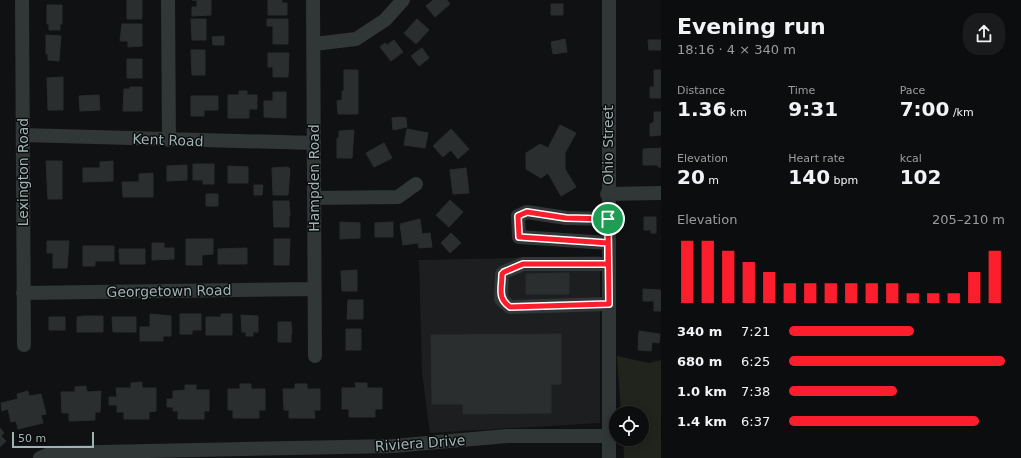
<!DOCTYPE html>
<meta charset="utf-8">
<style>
:root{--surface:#0c0d0e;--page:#1a1b1c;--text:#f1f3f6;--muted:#9a9c9e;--line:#2c2d2e;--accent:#fc1e2c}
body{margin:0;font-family:"DejaVu Sans",sans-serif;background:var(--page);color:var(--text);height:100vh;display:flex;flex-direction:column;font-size:15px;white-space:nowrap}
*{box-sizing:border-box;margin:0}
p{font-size:13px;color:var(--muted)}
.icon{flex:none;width:22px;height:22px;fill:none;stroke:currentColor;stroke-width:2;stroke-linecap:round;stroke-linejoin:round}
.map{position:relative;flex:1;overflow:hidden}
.drawer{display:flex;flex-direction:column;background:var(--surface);width:360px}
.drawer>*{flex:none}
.controls{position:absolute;left:609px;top:406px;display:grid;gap:8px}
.controls a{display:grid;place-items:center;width:40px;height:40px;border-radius:50%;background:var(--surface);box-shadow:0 2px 10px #0003,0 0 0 1px var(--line);font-size:20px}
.scale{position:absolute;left:12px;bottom:10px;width:82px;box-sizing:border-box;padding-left:4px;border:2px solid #a0b3b3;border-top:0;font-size:11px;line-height:14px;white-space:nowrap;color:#a0b3b3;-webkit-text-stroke:3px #0b0c0d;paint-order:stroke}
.pin{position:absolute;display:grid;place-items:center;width:34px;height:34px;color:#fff;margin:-17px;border:2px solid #fff;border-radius:50%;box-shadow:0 1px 4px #0007}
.round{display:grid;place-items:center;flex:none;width:42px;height:42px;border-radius:16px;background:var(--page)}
.head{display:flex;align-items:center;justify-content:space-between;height:68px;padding:0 16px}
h1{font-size:22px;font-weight:700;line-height:30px}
.metrics{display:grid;grid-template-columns:repeat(3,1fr);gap:6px;height:68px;padding:4px 16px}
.metrics div{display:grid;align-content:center}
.metrics b{font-size:20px;font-weight:700}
.metrics small{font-size:11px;font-weight:400}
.metrics p{font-size:11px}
.chart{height:112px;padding:8px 16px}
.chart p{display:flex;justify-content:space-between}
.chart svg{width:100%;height:72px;margin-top:4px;stroke:var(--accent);stroke-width:6}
ul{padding:0 16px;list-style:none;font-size:13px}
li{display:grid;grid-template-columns:64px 48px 1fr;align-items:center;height:30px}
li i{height:10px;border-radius:5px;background:var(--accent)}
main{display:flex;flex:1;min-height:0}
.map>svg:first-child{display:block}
.built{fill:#1c1e1f}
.green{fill:#21241c}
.building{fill:#2a2e2e;stroke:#2a2d2e}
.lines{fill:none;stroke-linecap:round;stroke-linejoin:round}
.minor{stroke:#313637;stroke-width:14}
.route-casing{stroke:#fff;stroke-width:8}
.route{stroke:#fc1e2c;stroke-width:5}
.labels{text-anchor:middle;stroke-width:3;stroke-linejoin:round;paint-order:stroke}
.street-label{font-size:14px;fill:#a0b3b3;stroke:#0b0c0d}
</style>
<main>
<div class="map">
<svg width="661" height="458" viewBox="0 0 661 458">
<rect width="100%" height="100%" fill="#101112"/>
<path class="built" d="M600,256V423L430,433L422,373L419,260Z"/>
<path class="green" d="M617,356L649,363L661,360V458H624L623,439H642V413H621Z"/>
<path class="building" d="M127,0H142V19H127Z
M192,0H211V15L192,16V7H197V0Z
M268,0H282V3H287V15H268Z
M433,0H447L450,4L435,17L426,6Z
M551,4H563V15H551Z
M47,5H62V24H60V30H49V24H47Z
M191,19H206V40H192Z
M267,19H288V44H273V26H267Z
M417,19L429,30L416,44L404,33Z
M122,24H142V46L128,47V41H120Z
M46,35L61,36L59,61L48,60V54H46Z
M224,36V45H213L212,37Z
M565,39L567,52L553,54L551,42Z
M394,40L403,52L391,61L380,47L385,43L387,45Z
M648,40H661V50H649Z
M422,48L429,58L419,66L411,56Z
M191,50H205V75H192Z
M268,53H289L288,77H273V67H268Z
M127,59H142V78H127Z
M344,70H358V114H338L337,101L342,100V91H344Z
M654,70H661V98H650V87H654Z
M63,77V110H48L47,78Z
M130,87H142V111H123L124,89H130Z
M239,91H247V95H257V109H249V118H228V95H239Z
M273,92H286V118L264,117V101H273Z
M99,95L100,110L80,111L79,96Z
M191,96H218V110H204V116H191Z
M654,112H661V135L650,136V124L654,122Z
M401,117L406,118L407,127L393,130L392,118Z
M560,125L576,133L565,153V169L576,187L561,196L548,173L541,178L526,169V153L540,144L548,148Z
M407,129L428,133L425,148L404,145Z
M451,129L469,149L458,159L451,150L443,157L433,146Z
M354,130L352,158H337V138H339V131Z
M384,143L392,158L374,167L366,153Z
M661,148V167H658V165H643V149Z
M46,161H62V199H48Z
M113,161V181L83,182V168H100V162Z
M193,164H214V184H203V180H193Z
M187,165V180L167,181V166Z
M228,166L248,167V183H228Z
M288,167L290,169L288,195H273L272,168Z
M466,168L469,193L453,194L450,170Z
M153,173V197H123L122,182H139V174Z
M254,185H263L262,195H254Z
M206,194H218V206H206Z
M450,200L463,212L449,227L436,215Z
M273,201H289L290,216H289V227H274Z
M644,217H656V233H651V230H644Z
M420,219L422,234L430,233L432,247L419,248L418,243L403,245L400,224Z
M340,222L360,223V238L340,239Z
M393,222V237H375V223Z
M451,233L461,243L450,253L441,243Z
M186,239H213V254L202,255V265H186Z
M274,239H290L289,265H274Z
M47,241H69L67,268H53V253H47Z
M152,243H164V248H174V259L152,260Z
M83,246H114V261H95V266H83Z
M247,248V264H218V249Z
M119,249H145V264H120Z
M357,270V291H342L341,271Z
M569,273V294H526V274Z
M643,289L661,290V311H654V301H643Z
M348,300H363V319H347Z
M150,314L171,316V336H163V341H140V327H150Z
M180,314H201V330H192V334H180Z
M221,314H232V335H206V317H221Z
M241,315L258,316V332H253V336H246V332H242Z
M83,316H103V332H77V317Z
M49,317H65V330H49Z
M112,317H136V332H113Z
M278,322H291L292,334H291V342H278Z
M346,329H361V350H346Z
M639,331L660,334L659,343L652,342L651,351L638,350Z
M561,334V384H551V413L463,414V404H432L431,335Z
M142,382V388H156V411L149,412V419H124V412H117V405H109V397H117L116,388H131V383Z
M355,383H367V388H382V409H375V417H349V409H342V388H356Z
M240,384H251V389H265V410H259V418H233V410H228V389H240Z
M295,384H307V389H320V410H314L315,418H289V410H284L283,389H295Z
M185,385H196V390H209V411H204V419H178V411H173V407H167V399H173V391L185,390Z
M86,386L87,392L101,391L100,412H95V420L69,421V413H62L61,392H75V387Z
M28,391L29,396L41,394L46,414L41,415L43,423L18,429L16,421L11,422L8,409L2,411L1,403L18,399L17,394Z
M0,428L4,433L1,436L6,441L0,447Z"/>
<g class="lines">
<path class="minor" d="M22,0L24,345
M168,0L169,140
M313,0L315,356
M609,0V458
M314,44L356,39L385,20L403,0
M23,135L314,143
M607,194L661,193
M314,198L398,197L416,184
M608,219L566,218L527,212L518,216L519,237L608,243
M608,264H523L504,272L502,274L501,299L510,307L609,304
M23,293L314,289
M40,458L52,453L393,446L507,436H609"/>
</g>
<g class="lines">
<defs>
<path id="route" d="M608,219L566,218L527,212L518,216L519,237L608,243V264H523L504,272L502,274C502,289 497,298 510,307L609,304L608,219"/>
</defs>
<use href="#route" class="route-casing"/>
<use href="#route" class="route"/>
</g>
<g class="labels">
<g class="street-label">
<text transform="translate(168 140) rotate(2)" y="5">Kent Road</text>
<text transform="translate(608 145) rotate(-90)" y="5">Ohio Street</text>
<text transform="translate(23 172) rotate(-90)" y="5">Lexington Road</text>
<text transform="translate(314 178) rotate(-90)" y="5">Hampden Road</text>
<text transform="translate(169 291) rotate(-1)" y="5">Georgetown Road</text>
<text transform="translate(420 443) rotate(-4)" y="5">Riviera Drive</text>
</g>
</g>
</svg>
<div class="controls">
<a><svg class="icon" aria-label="locate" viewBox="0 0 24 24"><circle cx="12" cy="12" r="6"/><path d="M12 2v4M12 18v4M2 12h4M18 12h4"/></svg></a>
</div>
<div class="scale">50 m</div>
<div class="pin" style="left:608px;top:219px;background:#1e9e55"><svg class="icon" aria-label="arrive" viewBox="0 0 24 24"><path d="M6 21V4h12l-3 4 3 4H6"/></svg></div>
</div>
<section class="drawer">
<div class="head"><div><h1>Evening run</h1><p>18:16 · 4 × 340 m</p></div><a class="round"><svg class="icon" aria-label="share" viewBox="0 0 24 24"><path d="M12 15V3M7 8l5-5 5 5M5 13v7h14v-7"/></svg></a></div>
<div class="metrics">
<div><p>Distance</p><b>1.36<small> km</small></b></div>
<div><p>Time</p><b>9:31</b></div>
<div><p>Pace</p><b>7:00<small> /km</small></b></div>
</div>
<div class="metrics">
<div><p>Elevation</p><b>20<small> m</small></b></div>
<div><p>Heart rate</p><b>140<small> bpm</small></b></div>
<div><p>kcal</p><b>102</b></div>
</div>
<div class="chart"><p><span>Elevation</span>205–210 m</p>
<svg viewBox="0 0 160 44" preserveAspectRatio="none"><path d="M5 44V6M15 44V6M25 44V12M35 44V19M45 44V25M55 44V32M65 44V32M75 44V32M85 44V32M95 44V32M105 44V32M115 44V38M125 44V38M135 44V38M145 44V25M155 44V12"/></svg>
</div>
<ul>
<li><b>340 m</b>7:21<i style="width:58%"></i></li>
<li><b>680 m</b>6:25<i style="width:100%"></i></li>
<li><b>1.0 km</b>7:38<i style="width:50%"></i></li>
<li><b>1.4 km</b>6:37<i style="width:88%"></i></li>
</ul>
</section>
</main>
